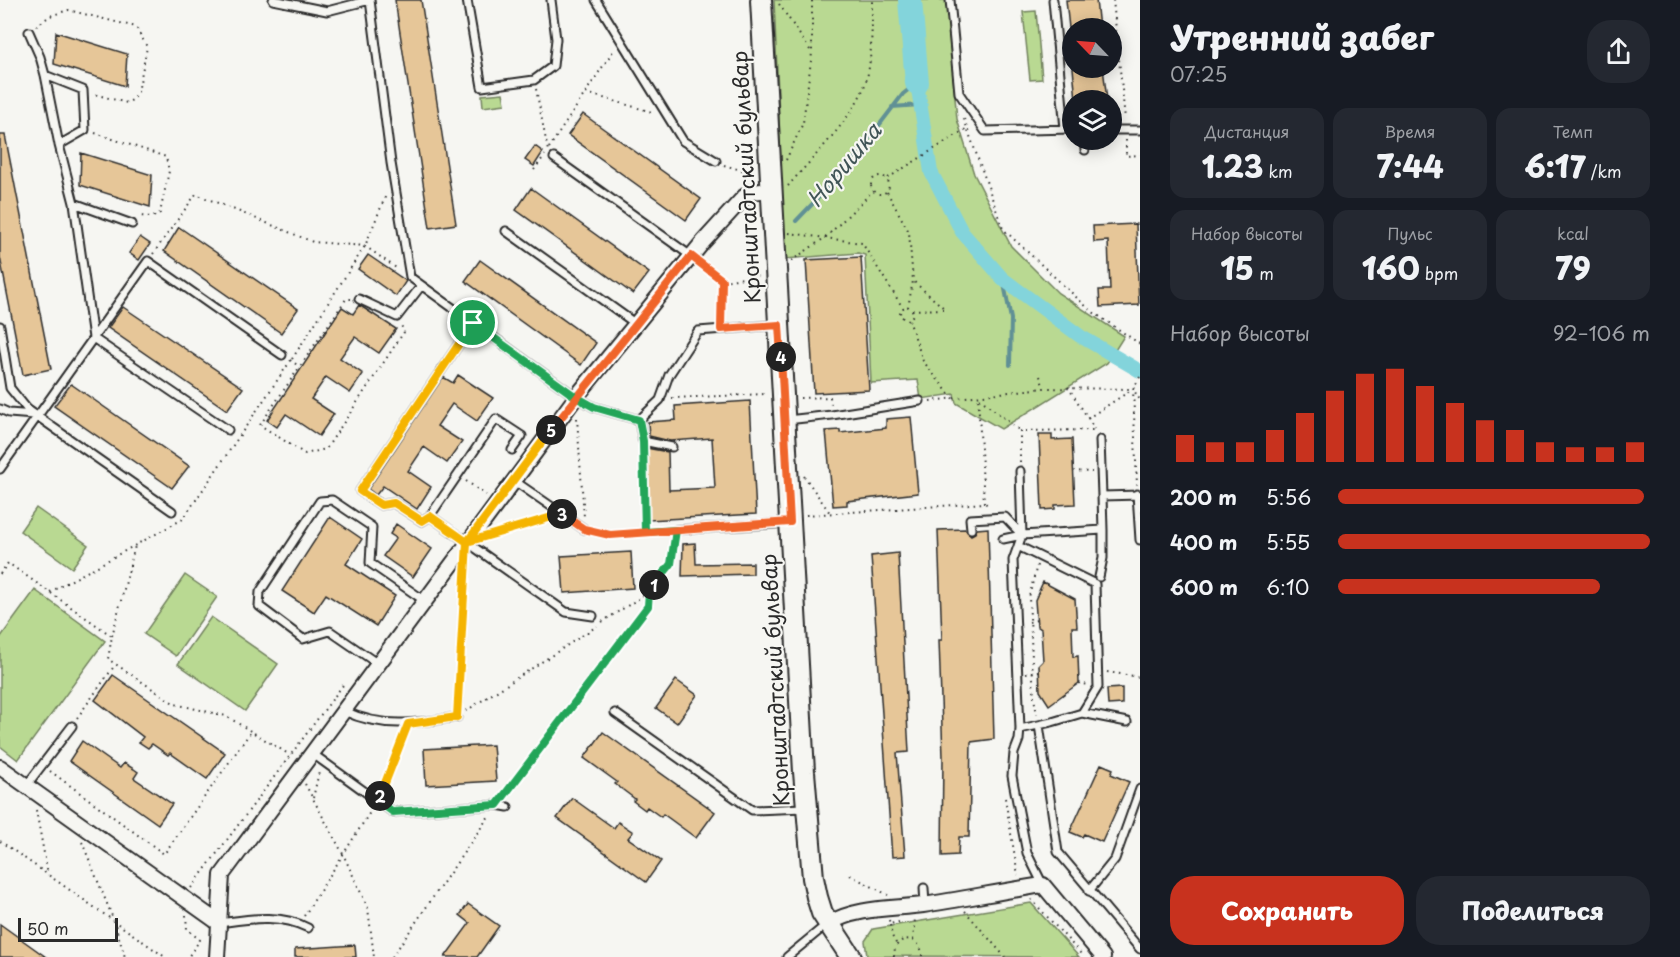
<!DOCTYPE html>
<html lang="ru">
<meta charset="utf-8">
<style>
:root{--surface:#171b24;--page:#242831;--text:#f1f3f6;--muted:#9ea1a6;--accent:#c8321e}
body{margin:0;font-family:"Playpen Sans",sans-serif;background:var(--page);color:var(--text);height:100vh;display:flex;flex-direction:column;font-size:22px;white-space:nowrap}
*{box-sizing:border-box;margin:0}
p{font-size:20px;color:var(--muted)}
.icon{flex:none;width:33px;height:33px;fill:none;stroke:currentColor;stroke-width:2;stroke-linecap:round;stroke-linejoin:round}
.map{position:relative;flex:1;overflow:hidden}
.panel{display:flex;flex-direction:column;background:var(--surface);width:540px}
.panel>*{flex:none}
.needle{width:39px;rotate:295deg}
.tools{position:absolute;left:1062px;top:18px;display:grid;gap:12px}
.tools a{display:grid;place-items:center;width:60px;height:60px;border-radius:50%;background:var(--surface);box-shadow:0 3px 15px #0003;font-size:30px}
.scale{position:absolute;left:18px;bottom:15px;width:100px;box-sizing:border-box;padding-left:6px;border:3px solid #2b2b2b;border-top:0;font-size:16px;line-height:21px;white-space:nowrap;color:#2b2b2b;-webkit-text-stroke:4px #f6f6f2;paint-order:stroke}
.pin{position:absolute;display:grid;place-items:center;width:51px;height:51px;color:#fff;margin:-26px;border:3px solid #fff;border-radius:50%;box-shadow:0 2px 6px #0007}
.km{position:absolute;width:30px;height:30px;margin:-15px;border-radius:50%;background:#222;color:#fff;font-size:16px;line-height:30px;text-align:center}
.round{display:grid;place-items:center;flex:none;width:63px;height:63px;border-radius:24px;background:var(--page)}
.head{display:flex;align-items:center;justify-content:space-between;height:102px;padding:0 30px}
h1{font-size:33px;font-weight:800;line-height:45px}
.metrics{display:grid;grid-template-columns:repeat(3,1fr);gap:9px;height:102px;padding:6px 30px}
.metrics div{display:grid;align-content:center;border-radius:15px;background:var(--page);text-align:center}
.metrics b{font-size:30px;font-weight:800}
.metrics small{font-size:16px;font-weight:400}
.metrics p{font-size:16px}
.chart{height:168px;padding:12px 30px}
.chart p{display:flex;justify-content:space-between}
.chart svg{width:100%;height:108px;margin-top:6px;stroke:var(--accent);stroke-width:6}
.button{display:flex;gap:12px;margin-top:auto;padding:12px 30px}
.button a{flex:1;height:69px;border-radius:24px;background:var(--accent);color:#fff;font-size:24px;font-weight:800;line-height:69px;text-align:center}
.button a+a{background:var(--page);color:var(--text)}
ul{padding:0 30px;list-style:none;font-size:20px}
li{display:grid;grid-template-columns:96px 72px 1fr;align-items:center;height:45px}
li i{height:15px;border-radius:8px;background:var(--accent)}
main{display:flex;flex:1;min-height:0}
.map>svg:first-child{display:block}
.green{fill:#b9d992;stroke:#72825e;stroke-width:1.5}
.lines{fill:none;stroke-linecap:round;stroke-linejoin:round}
.stream{stroke:#609095;stroke-width:4}
.canal{stroke:#83d4db;stroke-width:14}
.river{stroke:#83d4db;stroke-width:24}
.building{fill:#e6c698;stroke:#2b2b2b;stroke-width:1.5}
.service-casing{stroke:#2b2b2b;stroke-width:11}
.minor-casing{stroke:#2b2b2b;stroke-width:18}
.secondary-casing{stroke:#2b2b2b;stroke-width:24}
.path{stroke:#2b2b2b;stroke-width:2;stroke-dasharray:1.5 4.5;stroke-linecap:butt}
.service{stroke:#f6f6f2;stroke-width:7}
.minor{stroke:#f6f6f2;stroke-width:14}
.secondary{stroke:#f6f6f2;stroke-width:20}
.split-1-casing{stroke:#fff;stroke-width:12}
.split-2-casing{stroke:#fff;stroke-width:12}
.split-3-casing{stroke:#fff;stroke-width:12}
.split-4-casing{stroke:#fff;stroke-width:12}
.split-5-casing{stroke:#fff;stroke-width:12}
.split-6-casing{stroke:#fff;stroke-width:12}
.split-1{stroke:#22a559;stroke-width:8}
.split-2{stroke:#22a559;stroke-width:8}
.split-3{stroke:#f5b400;stroke-width:8}
.split-4{stroke:#f0652b;stroke-width:8}
.split-5{stroke:#f0652b;stroke-width:8}
.split-6{stroke:#f5b400;stroke-width:8}
.labels{text-anchor:middle;stroke-width:4.5;stroke-linejoin:round;paint-order:stroke}
.street-label{font-size:21px;fill:#2b2b2b;stroke:#f6f6f2}
.water-label{font-size:22px;font-style:italic;fill:#415557;stroke:#f6f6f2}
</style>
<main>
<div class="map">
<svg width="1140" height="957" viewBox="0 0 1140 957">
<rect width="100%" height="100%" fill="#f6f6f2"/>
<filter id="ink" filterUnits="userSpaceOnUse"><feTurbulence type="fractalNoise" baseFrequency=".0167" numOctaves="2"/><feDisplacementMap in="SourceGraphic" scale="12" xChannelSelector="R" yChannelSelector="G"/><feConvolveMatrix kernelMatrix="1 2 1 2 8 2 1 2 1" color-interpolation-filters="sRGB"/></filter>
<g filter="url(#ink)">
<path class="green" d="M774,0H946L957,119L974,174L1011,246L1058,293L1124,336L1107,363L1001,429L956,403L954,394L921,399L918,380L871,383L865,255L858,253L785,259Z
M1036,11L1042,79L1030,80L1023,12Z
M503,93L505,104L483,107L482,95Z
M36,508L88,545L72,568L20,531Z
M185,575L217,597L176,656L144,634Z
M35,590L105,641L18,760L0,746V638Z
M211,617L278,664L245,711L178,664Z
M1031,903L1079,957L867,956L865,941L873,929Z"/>
<g class="lines">
<path class="stream" d="M892,107L920,105
M796,221L845,170L903,94L917,83
M1003,279L1011,319L1010,365"/>
<path class="canal" d="M917,83L931,172L962,232L1003,279L1080,336L1140,371"/>
<path class="river" d="M910,0L917,83"/>
</g>
<path class="building" d="M395,0H421L456,224L430,228Z
M1066,0H1096L1099,28H1069Z
M56,32L127,54L125,86L54,64Z
M1073,68H1103L1107,100H1076Z
M583,114L701,199L686,220L568,135Z
M0,135H5L51,369L23,375L0,257Z
M535,146L543,152L534,166L525,160Z
M81,153L152,175L150,207L80,185Z
M531,188L649,273L633,294L516,210Z
M1136,224L1139,305L1100,307L1099,290H1110L1108,241L1094,242L1093,226Z
M179,227L298,309L281,333L164,251Z
M140,237L150,244L139,260L129,253Z
M368,255L406,281L396,296L358,269Z
M861,257L869,390L814,393L806,260Z
M480,260L596,343L581,365L465,281Z
M359,305L396,329L379,353L355,337L340,358L363,374L350,393L326,377L311,399L334,414L319,436L286,414L277,427L267,420L342,307L353,314Z
M123,307L243,388L227,410L108,328Z
M458,375L493,398L477,421L452,404L437,426L462,442L447,463L424,447L408,471L431,487L417,509L383,486L376,495L368,489L443,377L453,383Z
M71,384L189,466L172,488L54,406Z
M750,401L756,514L648,520L646,448L668,452L669,490L715,488L712,438L670,441L649,436L648,422L676,420L675,406Z
M911,417L918,493L847,501V505L833,506L826,431L840,430V433L886,428V419Z
M1039,435H1052V440L1072,439L1075,504L1055,505V509L1042,510Z
M330,517L362,539L346,564L395,596L376,626L326,594L314,612L282,591Z
M396,524L432,549L413,577L383,556L396,538L390,534Z
M988,528L994,739L971,742L969,837H959L958,855L942,856L943,757L939,640H942L938,530L965,529L971,535L975,533L977,529Z
M695,543L696,564L753,563V574L682,576L683,544Z
M631,552L633,588L564,593L561,556Z
M898,553L909,752L897,753L905,856L892,857L871,556Z
M1043,582L1075,599L1077,627H1072L1073,657L1078,656L1079,683L1049,705L1040,691L1039,665L1043,661L1041,629L1037,626L1035,600Z
M113,675L225,753L207,779L170,753L168,755L152,744L148,748L139,742L143,737L95,700Z
M676,680L697,695L677,723L656,708Z
M1122,688V704L1108,705L1107,689Z
M603,732L715,812L696,838L663,814L661,817L647,807L645,810L633,801L635,799L615,784L617,782L584,758Z
M82,741L120,768L124,763L134,769L138,772L134,778L172,804L158,824L69,761Z
M493,745L496,781L426,785L424,749Z
M1101,764L1113,769L1111,774L1129,782L1102,842L1084,834L1082,837L1070,832Z
M572,798L614,828L618,822L633,832L628,838L661,861L646,882L557,818Z
M468,904L499,926L477,957H445L470,923L460,915Z
M0,924L46,957H0Z
M355,945L356,957H295V949Z"/>
<g class="lines">
<defs>
<path id="service" d="M273,0L327,11L370,0
M370,0L391,163L410,277L576,397L594,407L639,420
M467,0L482,87L534,80L553,66L556,39L551,0
M596,0L683,141L716,161
M950,0L959,93L985,131L1072,129
M1053,0L1065,129
M29,32L40,57L45,75L59,145L74,203L93,338L228,430
M45,75L83,90L85,130L59,145
M1112,130H1140
M1084,140L1085,150
M554,158L691,256
M74,203L132,224
M506,231L636,324
M359,299L397,317L421,286
M0,326L10,388L27,409L172,511
M0,409L9,413L34,415
M639,420L660,400L669,375L698,331L776,325
M639,420L643,441L672,447
M787,420L832,415L920,401
M1100,440L1102,496
M512,450L522,436L496,419L430,516L566,612L593,616
M0,469L148,261L282,355
M1020,471L1022,535
M513,480L584,529
M1137,494L1140,540
M430,516L422,521L394,503L381,505L360,491L473,323
M971,529L970,519L1005,517L1022,535L1003,539
M676,530L788,523
M1018,546L1095,584L1098,687L1082,713L1052,722L1020,729
M1099,577L1103,558V530
M378,664L330,631L303,639L259,606L260,592L320,501L332,500L372,527L370,563L425,601
M344,711C382,729 418,723 457,717
M615,713L752,810L804,808
M1082,713L1127,722
M1039,725L1058,852L1140,949
M313,754L393,812L497,805L508,807
M26,786L72,726
M1043,885L1027,853L1012,776L1014,753L1019,740L1020,729L1013,560L1022,535L1103,530L1102,496L1140,495
M924,888L925,905
M1089,891L1115,859L1140,789
M219,923C249,919 280,913 308,928
M787,957L826,925"/>
<path id="minor" d="M0,767L219,923
M828,924C855,907 893,909 923,905C963,899 1003,891 1043,885L1103,957
M217,957L222,875L576,397L703,242L744,197L752,192L771,190"/>
<path id="secondary" d="M761,0L804,772L813,878L817,897L822,913L851,957"/>
</defs>
<use href="#service" class="service-casing"/>
<use href="#minor" class="minor-casing"/>
<use href="#secondary" class="secondary-casing"/>
<path class="path" d="M1113,0L1125,119
M779,4L812,53
M36,26L50,16L68,10L136,27L147,47L138,92L134,99L127,103L94,94
M536,89L548,151
M586,93L652,112
M964,119L1003,229L1090,310L1140,344
M95,133L166,157L169,171L160,213L153,217L139,216
M1126,140V156L1140,155
M549,148L615,48
M786,160L803,123L812,53V0
M724,165L751,173
M534,170L545,155
M871 185a9 9 0 1 1 18 0a9 9 0 1 1-18 0Z
M888,178L966,129
M788,186C812,158 858,114 867,78C872,57 872,22 872,0
M887,192L909,232L913,281L908,307L912,310L913,315L909,320L901,317L900,312L903,308L908,307
M789,233L862,243L903,308
M153,254L196,194L313,242L365,246L399,270
M791,261L826,237L873,191
M702,265L722,281L721,319
M722,281L758,276
M351,299H346L260,425L305,454L326,449L404,332L401,325
M912,310L945,309L913,281
M909,320L923,361L954,400
M292,359L365,246L386,195
M290,360L300,367
M1040,376L1044,388
M1140,377L1133,389L1140,400
M1068,387L1088,418L1133,389L1137,485
M672,398L766,394
M800,398L830,397L831,406
M930,401L1044,388L1133,389
M577,418L584,517
M1088,418L1094,429
M643,451L645,532
M1020,462V431L1095,430
M1073,471L1092,472
M804,476L830,513
M466,481L486,495
M984,503L978,397L1020,431
M806,515L985,503L990,507
M593,531L611,535L668,531
M492,534L550,517
M1037,565L1029,597L1034,698L1037,714
M0,574L8,563L112,636L108,659L175,704L226,716L290,755
M50,592L183,519L289,363
M602,622L649,592L671,564L675,539
M1029,622L1037,620
M112,636L135,546
M1107,672L1140,677
M1026,673L1039,671
M1079,683L1088,685
M458,707L465,569
M466,711L597,626
M77,718L115,665
M50,771L164,854L252,730
M305,784L343,854L368,908L374,957
M382,791L405,732
M503,797L648,606L649,593
M313,798L319,772
M1005,798L1018,875
M36,810L48,875
M0,841L165,957
M82,842L114,921L125,957
M850,875L888,895
M191,888L343,685L344,686
M1031,899L1082,955
M965,911L1005,957
M186,915L187,929L200,940L188,957
M304,916L372,809
M889,920L890,924L899,922
M890,925L892,936L897,945
M913,940L915,919
M392,957L489,816
M894,957C893,933 923,934 922,957"/>
<use href="#service" class="service"/>
<use href="#minor" class="minor"/>
<use href="#secondary" class="secondary"/>
</g>
</g>
<g class="lines" filter="url(#ink)">
<defs>
<path id="split-1" d="M473,323L576,397L594,407L639,420L643,441L645,532L676,530L671,564L654,585"/>
<path id="split-2" d="M380,796L378,801L393,812L497,805L648,606L649,592L654,585"/>
<path id="split-3" d="M380,796L408,724L457,717L467,542L562,514"/>
<path id="split-4" d="M562,514L584,529L610,535L790,522L781,357"/>
<path id="split-5" d="M551,430L691,256L722,280L721,329L779,325L781,357"/>
<path id="split-6" d="M473,323L360,491L381,505L394,503L422,521L430,516L467,542L551,430"/>
</defs>
<use href="#split-1" class="split-1-casing"/>
<use href="#split-2" class="split-2-casing"/>
<use href="#split-3" class="split-3-casing"/>
<use href="#split-4" class="split-4-casing"/>
<use href="#split-5" class="split-5-casing"/>
<use href="#split-6" class="split-6-casing"/>
<use href="#split-1" class="split-1"/>
<use href="#split-2" class="split-2"/>
<use href="#split-3" class="split-3"/>
<use href="#split-4" class="split-4"/>
<use href="#split-5" class="split-5"/>
<use href="#split-6" class="split-6"/>
</g>
<g class="labels">
<g class="street-label">
<text transform="translate(747 177) rotate(-93)" y="7">Кронштадтский бульвар</text>
<text transform="translate(776 680) rotate(-93)" y="7">Кронштадтский бульвар</text>
</g>
<g class="water-label">
<text transform="translate(844 165) rotate(-50)" y="8">Норишка</text>
</g>
</g>
</svg>
<div class="tools">
<a><svg class="needle" viewBox="-14 -14 28 28"><path d="M0-13l5 13h-10z" fill="#e53935"/><path d="M0 13l5-13h-10z" fill="#9ea1a6"/></svg></a>
<a><svg class="icon" aria-label="layers" viewBox="0 0 24 24"><path d="M12 4l9 5-9 5-9-5zM3 14l9 5 9-5"/></svg></a>
</div>
<div class="scale">50 m</div>
<div class="pin" style="left:473px;top:323px;background:#1e9e55"><svg class="icon" aria-label="arrive" viewBox="0 0 24 24"><path d="M6 21V4h12l-3 4 3 4H6"/></svg></div>
<b class="km" style="left:654px;top:585px">1</b>
<b class="km" style="left:380px;top:796px">2</b>
<b class="km" style="left:562px;top:514px">3</b>
<b class="km" style="left:781px;top:357px">4</b>
<b class="km" style="left:551px;top:430px">5</b>
</div>
<section class="panel">
<div class="head"><div><h1>Утренний забег</h1><p>07:25</p></div><a class="round"><svg class="icon" aria-label="share" viewBox="0 0 24 24"><path d="M12 15V3M7 8l5-5 5 5M5 13v7h14v-7"/></svg></a></div>
<div class="metrics">
<div><p>Дистанция</p><b>1.23<small> km</small></b></div>
<div><p>Время</p><b>7:44</b></div>
<div><p>Темп</p><b>6:17<small> /km</small></b></div>
</div>
<div class="metrics">
<div><p>Набор высоты</p><b>15<small> m</small></b></div>
<div><p>Пульс</p><b>160<small> bpm</small></b></div>
<div><p>kcal</p><b>79</b></div>
</div>
<div class="chart"><p><span>Набор высоты</span>92–106 m</p>
<svg viewBox="0 0 160 44" preserveAspectRatio="none"><path d="M5 44V33M15 44V36M25 44V36M35 44V31M45 44V24M55 44V15M65 44V8M75 44V6M85 44V13M95 44V20M105 44V27M115 44V31M125 44V36M135 44V38M145 44V38M155 44V36"/></svg>
</div>
<ul>
<li><b>200 m</b>5:56<i style="width:98%"></i></li>
<li><b>400 m</b>5:55<i style="width:100%"></i></li>
<li><b>600 m</b>6:10<i style="width:84%"></i></li>
</ul>
<div class="button"><a>Сохранить</a><a>Поделиться</a></div>
</section>
</main>
